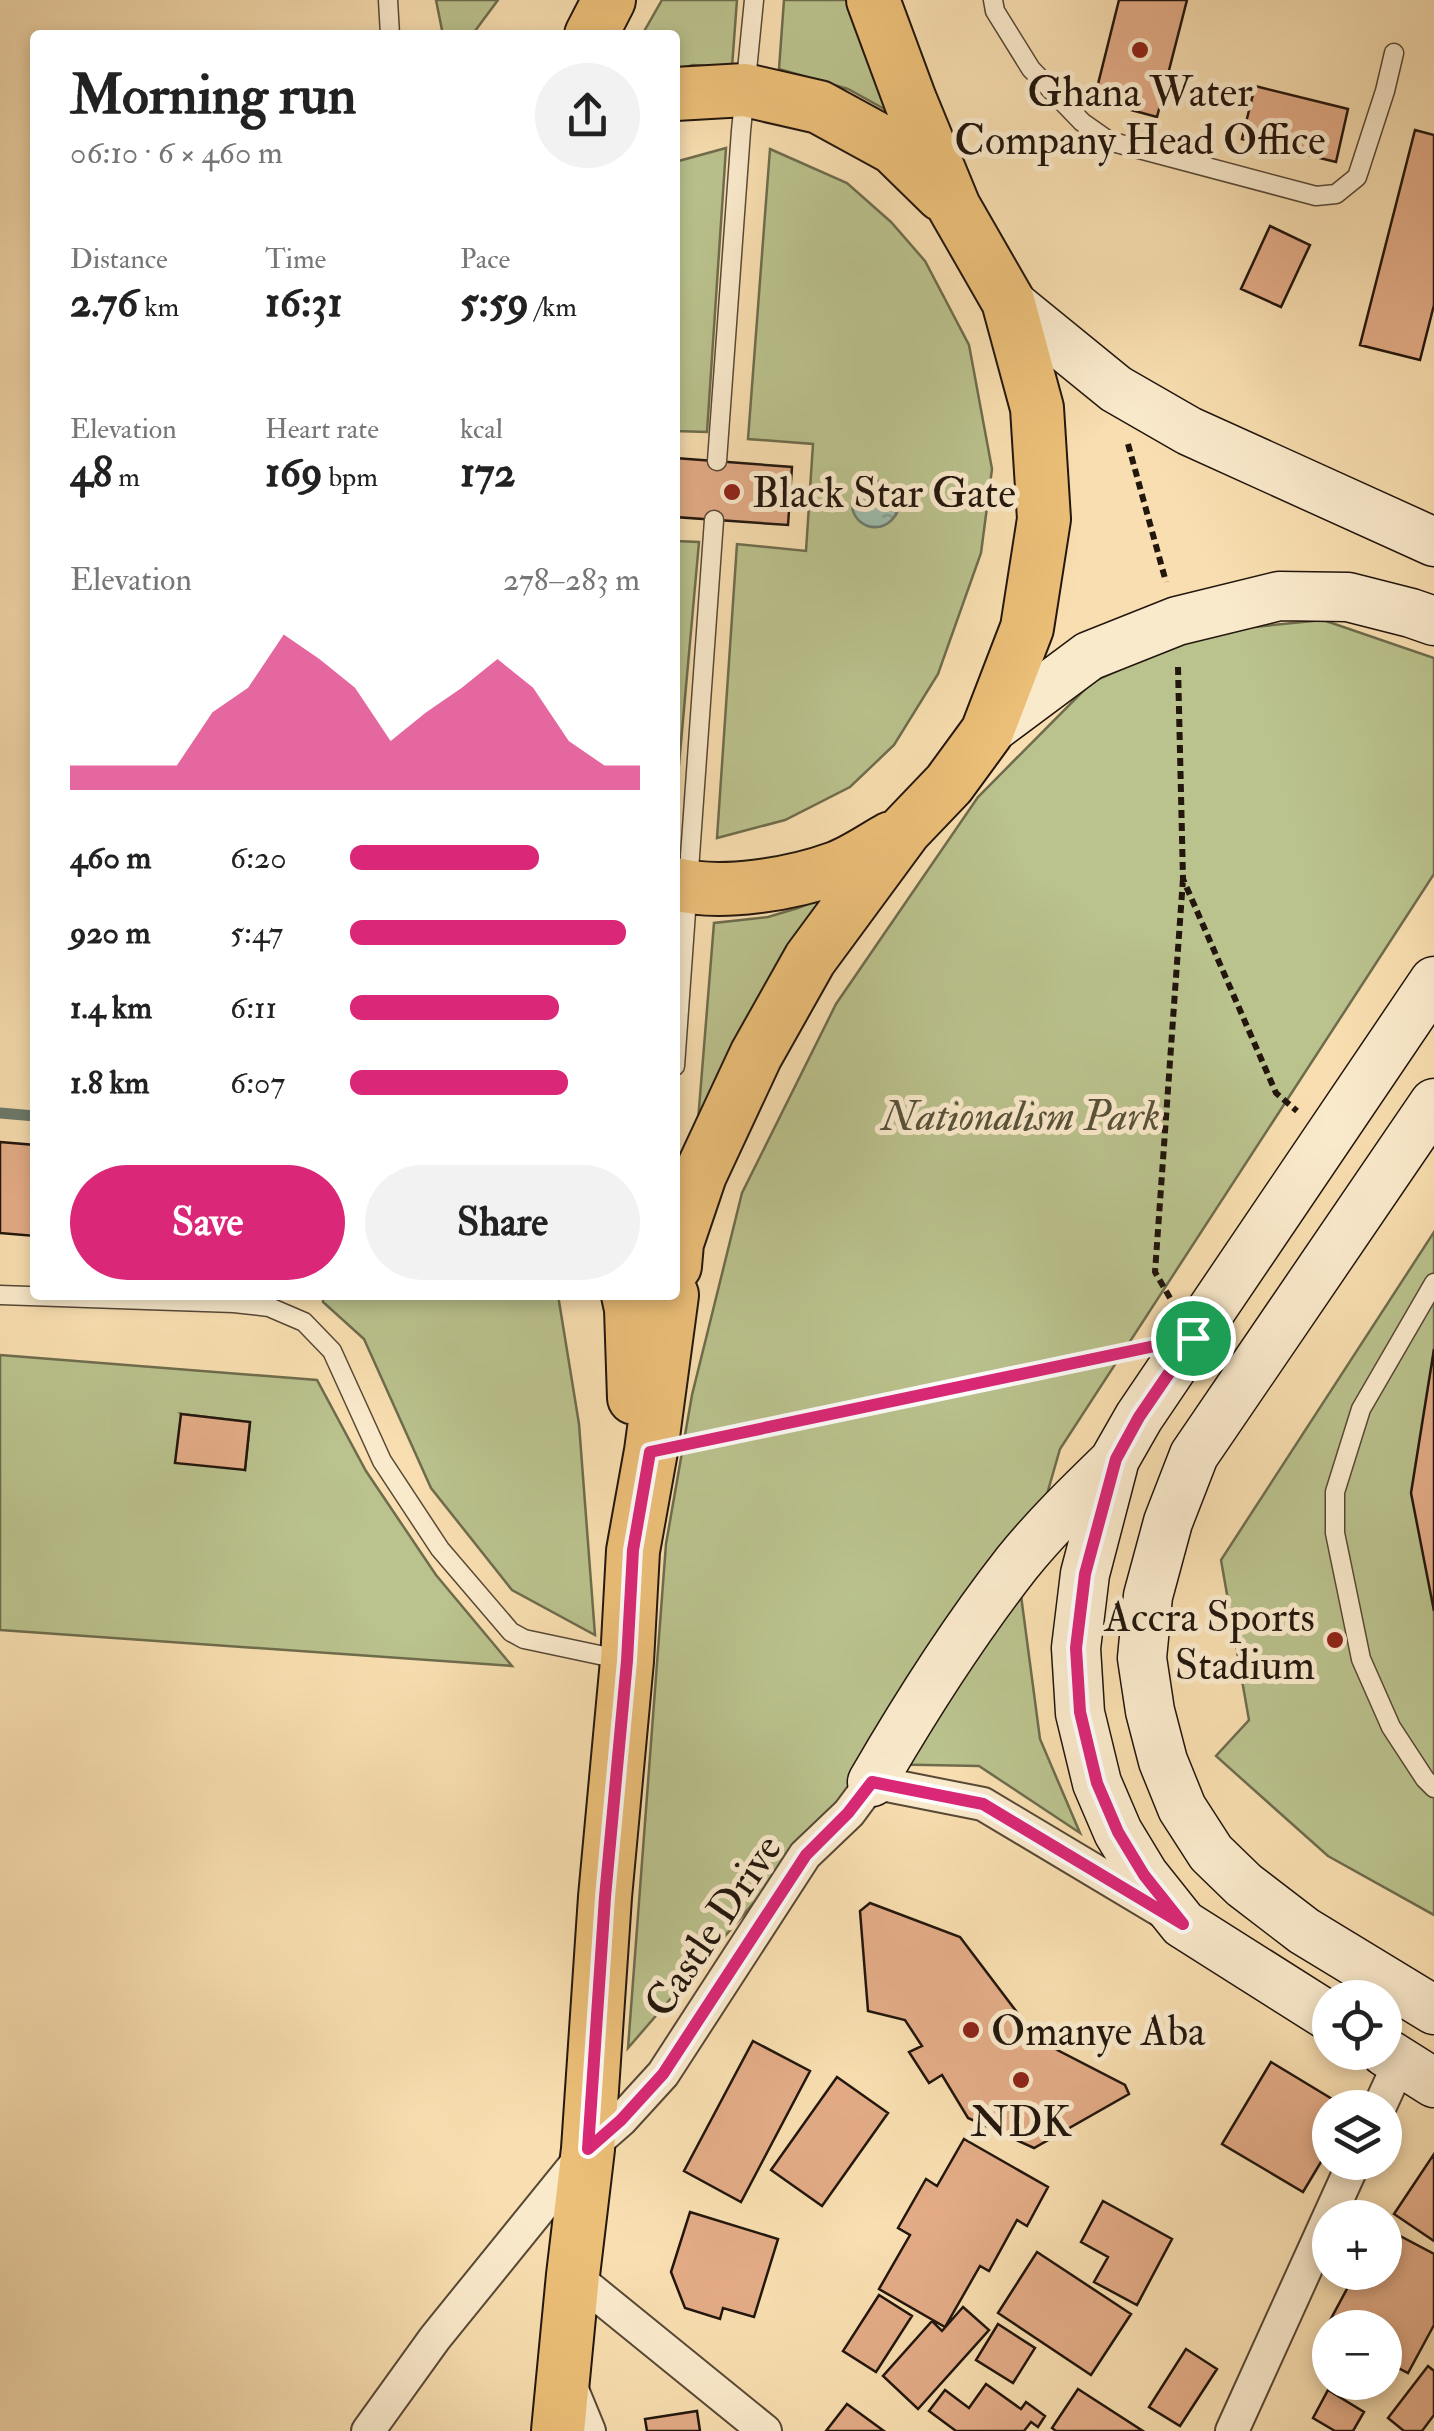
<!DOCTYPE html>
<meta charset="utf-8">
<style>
:root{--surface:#fff;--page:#f2f2f2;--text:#222;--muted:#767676;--accent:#db2777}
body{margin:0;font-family:"IM FELL Double Pica",serif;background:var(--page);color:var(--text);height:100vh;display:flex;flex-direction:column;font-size:38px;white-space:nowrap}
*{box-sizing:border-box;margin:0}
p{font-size:32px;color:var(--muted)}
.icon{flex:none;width:55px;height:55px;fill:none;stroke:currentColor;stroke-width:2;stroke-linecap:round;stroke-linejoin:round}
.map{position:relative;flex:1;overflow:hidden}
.details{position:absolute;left:30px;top:30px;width:650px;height:1270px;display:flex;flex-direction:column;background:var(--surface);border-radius:10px;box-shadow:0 5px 15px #0003}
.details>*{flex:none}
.tools{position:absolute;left:1312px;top:1980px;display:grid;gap:20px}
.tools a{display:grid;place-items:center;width:90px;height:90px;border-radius:50%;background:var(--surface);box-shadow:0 5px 15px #0003;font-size:50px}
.pin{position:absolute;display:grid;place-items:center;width:85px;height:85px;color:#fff;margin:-42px;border:5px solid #fff;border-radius:50%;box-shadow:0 2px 10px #0007}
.round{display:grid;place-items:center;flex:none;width:105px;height:105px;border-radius:52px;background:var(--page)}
.head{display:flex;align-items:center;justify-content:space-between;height:170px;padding:0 40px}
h1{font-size:55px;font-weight:800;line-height:75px}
.figures{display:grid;grid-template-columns:repeat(3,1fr);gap:15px;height:170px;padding:10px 40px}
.figures div{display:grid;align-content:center}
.figures b{font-size:42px;font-weight:800}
.figures small{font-size:28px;font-weight:400}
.figures p{font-size:28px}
.chart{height:280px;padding:20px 40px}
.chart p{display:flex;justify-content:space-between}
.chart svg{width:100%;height:180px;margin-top:10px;fill:var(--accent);opacity:.7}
.cta{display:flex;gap:20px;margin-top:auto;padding:20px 40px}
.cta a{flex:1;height:115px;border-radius:60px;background:var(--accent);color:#fff;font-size:40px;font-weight:800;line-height:115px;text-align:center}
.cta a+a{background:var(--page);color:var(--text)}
ul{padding:0 40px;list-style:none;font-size:32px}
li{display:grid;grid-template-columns:160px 120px 1fr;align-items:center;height:75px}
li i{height:25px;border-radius:12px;background:var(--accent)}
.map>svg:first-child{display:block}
.green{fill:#bac28d;stroke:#6e6c4d;stroke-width:2.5;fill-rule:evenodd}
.water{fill:url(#water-ripples);stroke:#6c7a6c;stroke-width:2.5}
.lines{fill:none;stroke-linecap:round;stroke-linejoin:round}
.stream{stroke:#6c7a6c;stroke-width:11}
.building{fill:#e3ac87;stroke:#22160d;stroke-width:2.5}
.service-casing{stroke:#584836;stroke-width:21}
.minor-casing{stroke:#584836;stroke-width:36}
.secondary-casing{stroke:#22160d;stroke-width:51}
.primary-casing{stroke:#22160d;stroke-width:56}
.path{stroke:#22160d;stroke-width:6;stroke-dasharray:8 5;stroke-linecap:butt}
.service{stroke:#faeacc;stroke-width:18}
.minor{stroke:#faeacc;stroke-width:32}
.secondary{stroke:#faeacc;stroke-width:48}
.primary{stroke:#ecbf78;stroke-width:52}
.route-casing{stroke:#fff;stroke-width:20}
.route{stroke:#db2777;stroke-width:12}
.poi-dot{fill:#8f2418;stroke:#faeacc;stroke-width:4}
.labels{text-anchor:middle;stroke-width:10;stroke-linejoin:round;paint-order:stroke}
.poi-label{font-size:42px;fill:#22160d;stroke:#faeacc}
.park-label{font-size:42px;font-style:italic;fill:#57523a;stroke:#faeacc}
.street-label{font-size:42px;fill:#22160d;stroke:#faeacc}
</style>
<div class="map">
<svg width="1434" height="2431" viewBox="0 0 1434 2431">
<defs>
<pattern id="water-ripples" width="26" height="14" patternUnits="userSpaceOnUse" patternTransform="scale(2.5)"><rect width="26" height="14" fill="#9dbcac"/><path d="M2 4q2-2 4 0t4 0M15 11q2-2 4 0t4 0" fill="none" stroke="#87a193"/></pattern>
</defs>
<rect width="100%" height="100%" fill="#f8deb0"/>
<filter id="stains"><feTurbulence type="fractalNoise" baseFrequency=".002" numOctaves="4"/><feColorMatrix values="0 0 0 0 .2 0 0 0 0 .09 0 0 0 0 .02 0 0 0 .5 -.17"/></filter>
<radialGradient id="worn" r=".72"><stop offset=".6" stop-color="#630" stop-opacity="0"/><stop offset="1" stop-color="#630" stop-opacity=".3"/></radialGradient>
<path class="green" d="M436,0H498L472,35H443Z
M662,0H737L732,67L693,65L675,70V35H642Z
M784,0H850L897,116L848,89L779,69Z
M726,148L707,432L675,431V162Z
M770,149L847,183L891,222L925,261L969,345L992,469L981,553L938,674L894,745L850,787L785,820L717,838L737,544L806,551L813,444L748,439ZM875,480L890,485L897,513C891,523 883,527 872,527Z
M675,541L699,542L675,809Z
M1323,620L1434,658V874L1060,1449L1020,1588L1040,1739L1080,1833L979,1766L874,1764L628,2048L666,1544L692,1395L742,1193L836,1004L978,797L1092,682L1204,632Z
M838,892L695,1158L714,923L768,917L798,908Z
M1434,1232V1915L1328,1856L1216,1756L1249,1720L1221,1560Z
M323,1295H558L579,1424L595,1635L512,1590L431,1488L364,1339L323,1302Z
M0,1355L317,1380L366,1471L436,1575L512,1666L0,1630ZM181,1414L250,1422L245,1470Z"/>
<path class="water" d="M852 504a23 23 0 1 1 46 0a23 23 0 1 1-46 0Z"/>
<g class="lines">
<path class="stream" d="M0,1113L35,1116"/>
</g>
<path class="building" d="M1119,0H1187L1157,117L1094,100Z
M1255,86L1348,109L1336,162L1242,139Z
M1415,130L1434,135V305L1420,360L1360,345Z
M1270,226L1310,245L1281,307L1241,289Z
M675,458L792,467L788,525L675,517Z
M0,1142L35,1145V1236L0,1233Z
M1434,1349V1611L1411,1493Z
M181,1414L250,1422L245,1470L175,1463Z
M870,1903L960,1937L1038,2040L1125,2085L1129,2094L1034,2148L968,2118L942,2075L929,2083L909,2052L922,2046L905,2020L868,2011L860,1911Z
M753,2041L810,2071L741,2202L684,2171Z
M1271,2062L1347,2108H1330V2147L1303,2192L1222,2144Z
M837,2077L888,2113L822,2206L771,2170Z
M964,2139L1048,2187L1027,2226L1017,2220L989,2271L980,2266L945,2327L879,2289L910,2235L898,2228L926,2179L937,2186Z
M1434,2154V2241L1394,2214Z
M1103,2201L1172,2239L1137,2305L1094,2282L1108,2257L1081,2242Z
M690,2212L778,2239L754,2317L723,2308L720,2319L685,2308L671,2272Z
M1385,2228L1434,2254V2325L1408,2373L1385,2361V2328H1330V2331L1326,2328L1356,2272H1385Z
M1037,2252L1131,2314L1091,2375L998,2313Z
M879,2295L912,2316L876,2372L843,2351Z
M963,2307L989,2330L918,2409L883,2376L932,2321L942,2331Z
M998,2324L1035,2348L1013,2383L976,2360Z
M1186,2349L1217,2369L1180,2426L1149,2407Z
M1428,2366L1434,2371V2415L1422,2431H1404L1388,2418Z
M986,2384L1021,2409L1026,2402L1045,2416L1038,2427L1031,2422L1024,2431H956L929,2411L945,2390L969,2408Z
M1078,2389L1143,2431H1056L1052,2428Z
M1328,2390L1364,2412L1353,2431H1335L1313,2418Z
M847,2404L884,2431H826Z
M697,2411L700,2431H647L645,2419Z"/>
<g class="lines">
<defs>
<path id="service" d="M388,0L390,35
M993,0L995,11L1031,69L1082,122L1109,141L1316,196L1336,194L1357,177L1385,91L1394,53
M717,461L741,131L754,0
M675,1066L714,520
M1434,1283L1361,1409L1335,1492V1533L1361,1659L1391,1727L1425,1779L1434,1788
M0,1295L234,1303L269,1307L304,1322L332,1351L382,1461L440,1549L511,1632L524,1639L623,1660"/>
<path id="minor" d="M1379,2108L1400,2062
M573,2275L765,2431
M568,2380L589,2431
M368,2431L435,2338L588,2149L621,2120L663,2074L805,1855L849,1813L872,1782L983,1804L1162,1911
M1232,2431L1354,2162"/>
<path id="secondary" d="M1008,301L1116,389L1189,431L1434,542
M987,732L1089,656L1177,621L1279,596L1348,597L1411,613L1434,621
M1434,1103L1194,1455L1168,1522L1148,1596L1142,1658L1150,1711L1163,1761L1182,1808L1211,1853L1244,1885L1304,1931L1434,2010
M872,1782C916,1706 963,1632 1017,1563C1046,1527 1080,1494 1113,1462
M1330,2017L1183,1924L1144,1875L1118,1832L1097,1783L1080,1713L1076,1648L1085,1574L1115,1459L1139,1417L1434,981
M1385,2052L1434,2083"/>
<path id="primary" d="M591,35L609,0
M675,94L745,90L819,107L894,148L942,195
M675,884C721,896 792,884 836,868C855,861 873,848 891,838
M675,1266L677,1243L700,1175L756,1055L810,959L905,830L949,784L987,732L1027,628L1044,519L1037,408L1008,301L954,207L910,100L873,0
M628,1295L631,1309L634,1398
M558,2431L573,2275L588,2149L605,1897L627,1661L633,1551L651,1451L672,1295"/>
</defs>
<use href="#service" class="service-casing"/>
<use href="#minor" class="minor-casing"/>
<use href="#secondary" class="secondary-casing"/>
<use href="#primary" class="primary-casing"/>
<path class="path" d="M1128,444L1166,582
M1178,667L1183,879L1276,1093L1297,1111
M1170,1298L1155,1272L1183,879
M699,1441L1132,1350"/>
<use href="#service" class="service"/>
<use href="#minor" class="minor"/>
<use href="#secondary" class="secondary"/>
<use href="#primary" class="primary"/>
</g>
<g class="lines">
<defs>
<path id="route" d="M1193,1338L1139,1417L1116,1459L1085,1574L1076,1648L1080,1712L1097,1783L1118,1832L1144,1875L1183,1924L983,1804L872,1782L848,1813L806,1855L663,2074L621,2120L588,2149L605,1897L627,1661L633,1550L650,1452Z"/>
</defs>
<use href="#route" class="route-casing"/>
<use href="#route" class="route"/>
</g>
<g class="poi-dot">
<circle cx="1140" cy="50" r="10"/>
<circle cx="732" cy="492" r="10"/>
<circle cx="1335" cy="1640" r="10"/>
<circle cx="971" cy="2030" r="10"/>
<circle cx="1021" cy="2080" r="10"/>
</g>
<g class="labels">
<g class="poi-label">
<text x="1140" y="106">Ghana Water<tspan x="1140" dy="48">Company Head Office</tspan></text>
<text x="752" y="507" text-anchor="start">Black Star Gate</text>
<text x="1315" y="1631" text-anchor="end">Accra Sports<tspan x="1315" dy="48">Stadium</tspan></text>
<text x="991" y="2045" text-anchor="start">Omanye Aba</text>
<text x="1021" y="2136">NDK</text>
</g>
<g class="park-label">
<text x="1021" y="1130">Nationalism Park</text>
</g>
<g class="street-label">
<text transform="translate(712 1925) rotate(-56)" y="15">Castle Drive</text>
</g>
</g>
<rect width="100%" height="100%" filter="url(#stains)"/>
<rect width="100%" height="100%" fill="url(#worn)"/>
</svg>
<div class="tools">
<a><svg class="icon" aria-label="locate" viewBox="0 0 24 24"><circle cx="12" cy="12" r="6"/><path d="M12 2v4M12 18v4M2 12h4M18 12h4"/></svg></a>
<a><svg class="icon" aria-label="layers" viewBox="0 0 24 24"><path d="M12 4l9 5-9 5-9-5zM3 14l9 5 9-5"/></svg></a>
<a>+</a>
<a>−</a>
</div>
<div class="pin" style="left:1193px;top:1338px;background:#1e9e55"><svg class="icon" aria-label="arrive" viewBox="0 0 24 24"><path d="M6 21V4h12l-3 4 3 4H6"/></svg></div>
<section class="details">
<div class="head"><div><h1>Morning run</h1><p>06:10 · 6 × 460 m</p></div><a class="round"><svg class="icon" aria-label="share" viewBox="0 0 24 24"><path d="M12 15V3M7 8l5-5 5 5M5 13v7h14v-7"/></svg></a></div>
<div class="figures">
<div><p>Distance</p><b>2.76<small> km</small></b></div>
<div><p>Time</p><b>16:31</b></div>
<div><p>Pace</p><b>5:59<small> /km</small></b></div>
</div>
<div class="figures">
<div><p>Elevation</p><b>48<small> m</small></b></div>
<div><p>Heart rate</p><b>169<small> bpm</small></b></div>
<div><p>kcal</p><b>172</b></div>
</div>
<div class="chart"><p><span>Elevation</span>278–283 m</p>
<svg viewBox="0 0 160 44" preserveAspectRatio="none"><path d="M0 44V38L10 38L20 38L30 38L40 25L50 19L60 6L70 12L80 19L90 32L100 25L110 19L120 12L130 19L140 32L150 38L160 38V44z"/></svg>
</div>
<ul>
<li><b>460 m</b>6:20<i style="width:65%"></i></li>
<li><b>920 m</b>5:47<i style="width:95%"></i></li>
<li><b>1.4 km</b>6:11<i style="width:72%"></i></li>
<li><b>1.8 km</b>6:07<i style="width:75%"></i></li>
</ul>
<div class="cta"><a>Save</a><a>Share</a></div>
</section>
</div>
